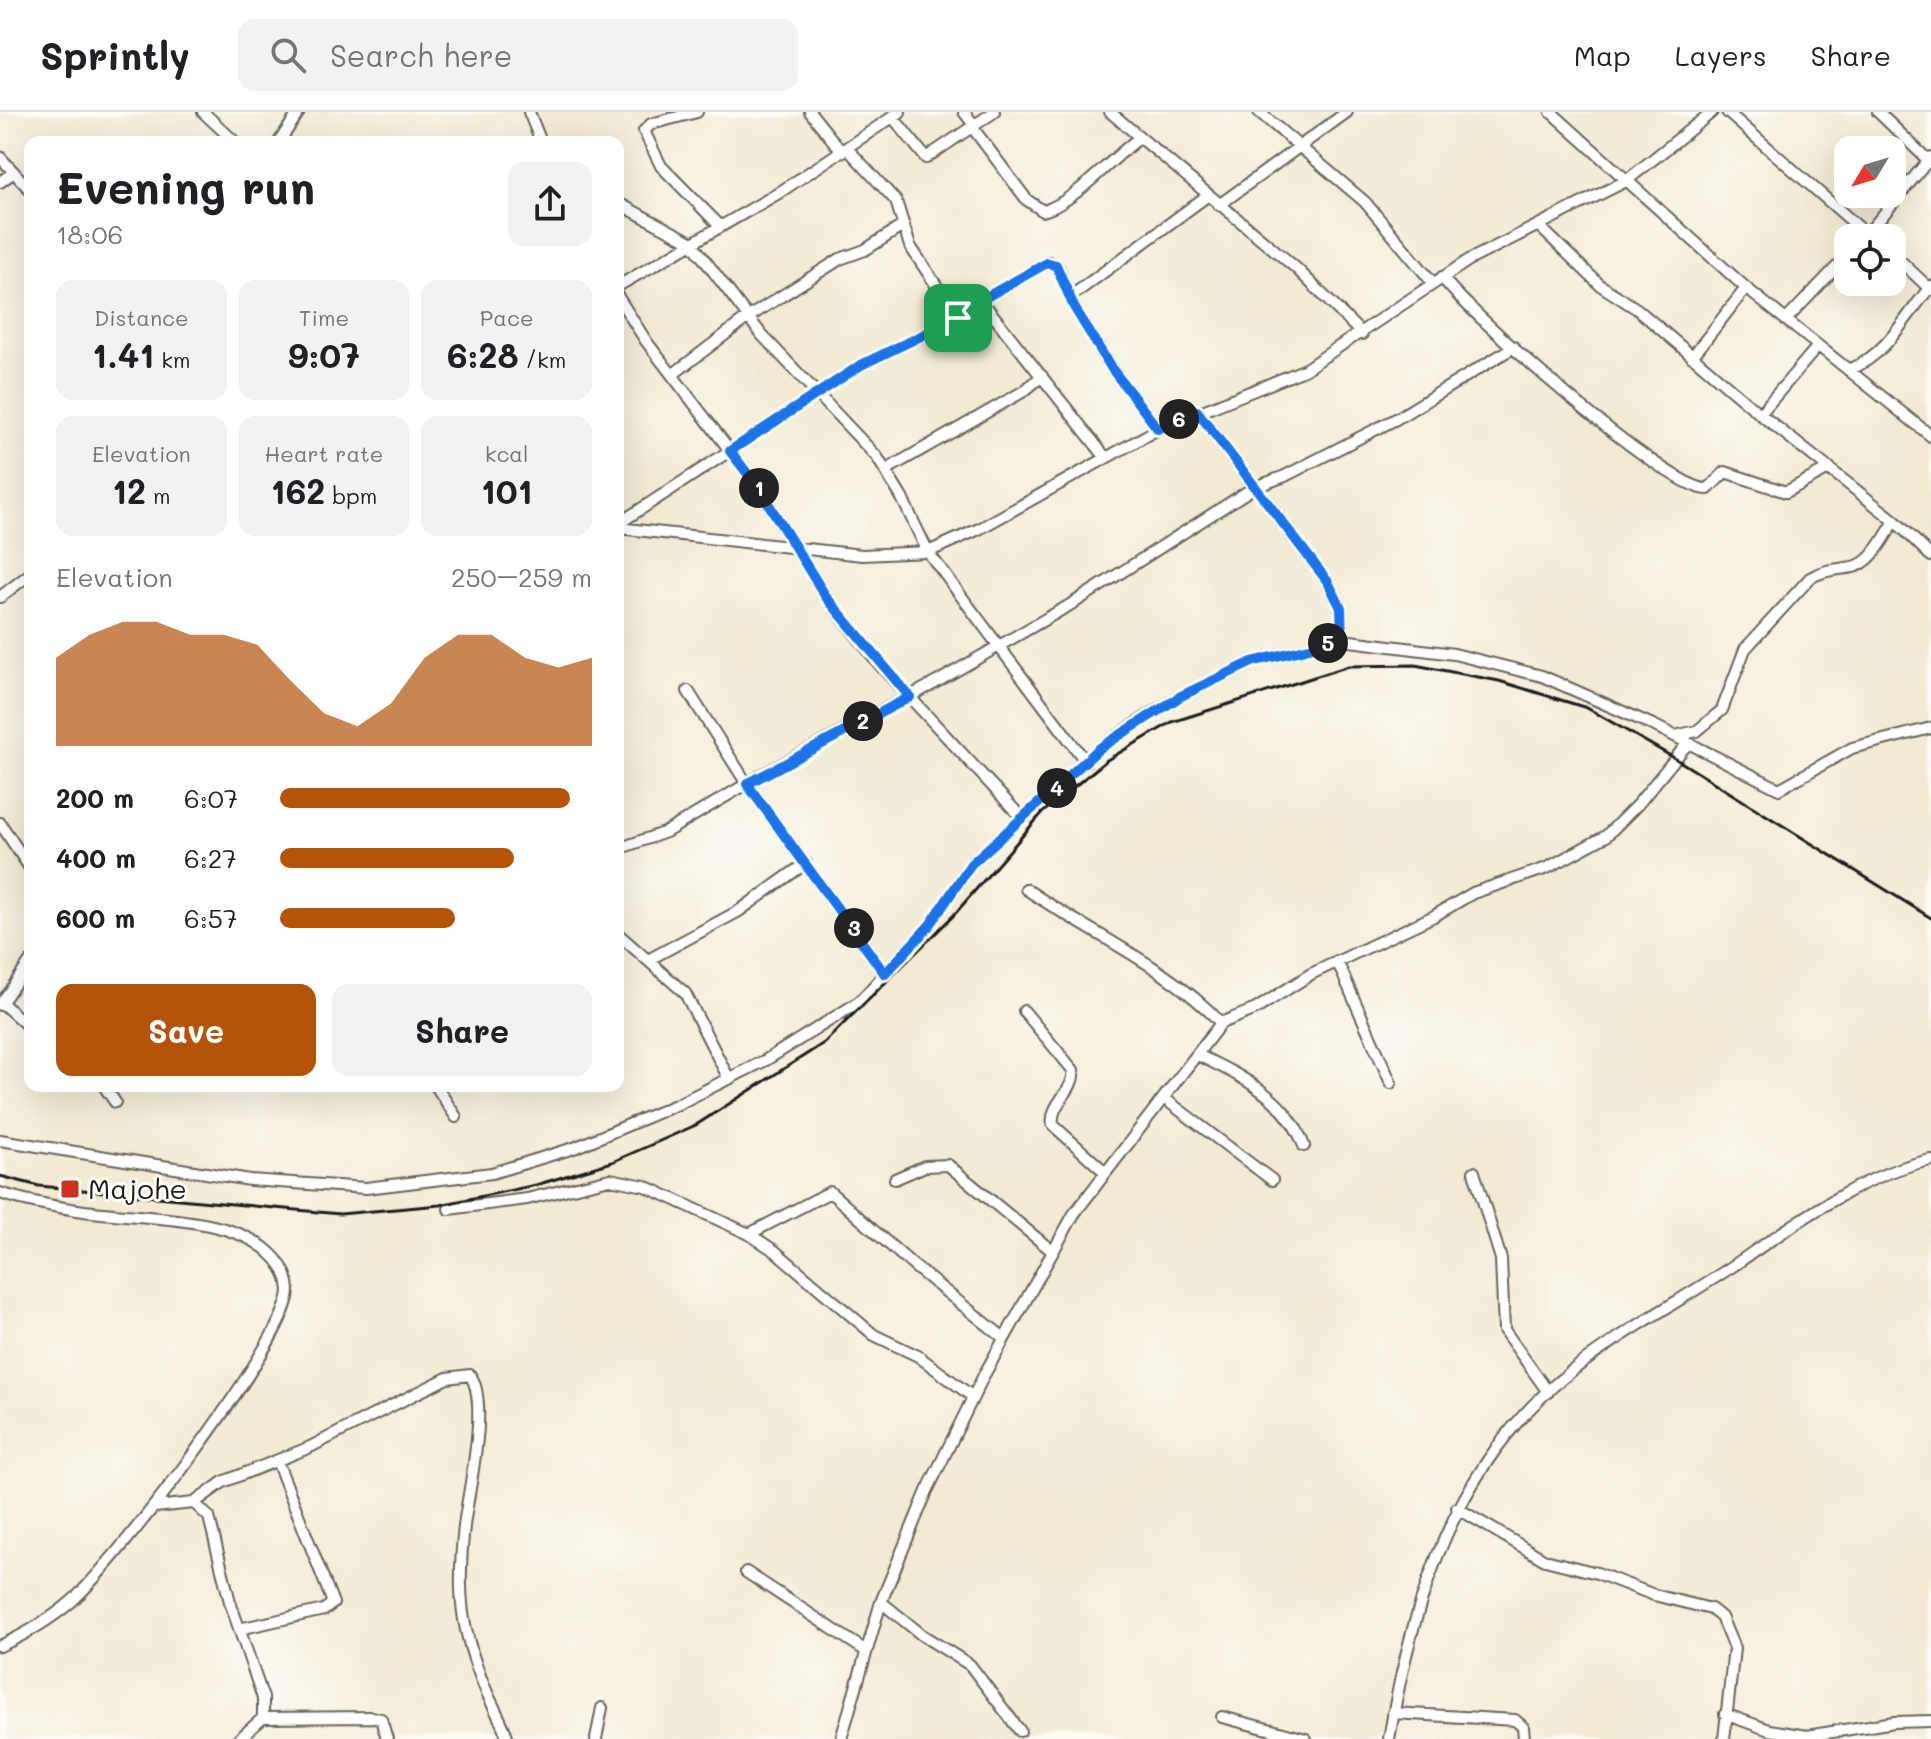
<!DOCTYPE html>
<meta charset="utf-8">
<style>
:root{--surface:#fff;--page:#f2f2f2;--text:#202124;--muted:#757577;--line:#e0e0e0;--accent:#b45309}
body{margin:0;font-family:Mali,sans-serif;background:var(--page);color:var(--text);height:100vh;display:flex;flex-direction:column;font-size:30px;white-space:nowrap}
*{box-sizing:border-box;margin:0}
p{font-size:26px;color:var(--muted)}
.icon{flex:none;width:44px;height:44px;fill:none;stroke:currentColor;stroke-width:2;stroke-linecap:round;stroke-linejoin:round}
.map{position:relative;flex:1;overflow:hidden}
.details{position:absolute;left:24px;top:24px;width:600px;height:956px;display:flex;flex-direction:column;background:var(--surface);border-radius:16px;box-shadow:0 8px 32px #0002}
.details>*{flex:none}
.needle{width:52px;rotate:232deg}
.fabs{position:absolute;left:1834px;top:24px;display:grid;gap:16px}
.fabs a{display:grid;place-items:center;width:72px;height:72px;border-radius:16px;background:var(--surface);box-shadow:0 8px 32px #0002;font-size:40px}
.pin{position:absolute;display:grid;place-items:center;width:68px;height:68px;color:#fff;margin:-34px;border-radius:16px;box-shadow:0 4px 12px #0006}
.km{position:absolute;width:40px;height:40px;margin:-20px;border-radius:50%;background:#222;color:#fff;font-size:22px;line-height:40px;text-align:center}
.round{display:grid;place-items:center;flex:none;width:84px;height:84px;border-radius:16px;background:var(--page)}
.headline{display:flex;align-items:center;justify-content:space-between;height:136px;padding:0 32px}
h1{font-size:44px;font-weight:700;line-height:60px}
.figures{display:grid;grid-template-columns:repeat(3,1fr);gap:12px;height:136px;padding:8px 32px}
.figures div{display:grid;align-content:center;border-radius:16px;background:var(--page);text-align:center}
.figures b{font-size:34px;font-weight:700}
.figures small{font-size:22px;font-weight:400}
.figures p{font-size:22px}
.chart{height:224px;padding:16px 32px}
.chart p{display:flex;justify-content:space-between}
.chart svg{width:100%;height:144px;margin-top:8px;fill:var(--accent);opacity:.7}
.action{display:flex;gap:16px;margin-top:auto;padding:16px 32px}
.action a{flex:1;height:92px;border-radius:16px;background:var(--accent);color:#fff;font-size:32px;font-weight:700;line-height:92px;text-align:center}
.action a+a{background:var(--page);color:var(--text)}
ul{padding:0 32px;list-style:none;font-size:26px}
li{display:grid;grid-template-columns:128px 96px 1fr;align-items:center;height:60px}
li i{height:20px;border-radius:10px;background:var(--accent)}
header{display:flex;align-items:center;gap:48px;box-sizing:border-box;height:112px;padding:0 40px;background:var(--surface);border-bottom:2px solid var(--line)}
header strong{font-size:38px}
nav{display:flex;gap:44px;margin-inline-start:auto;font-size:28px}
.search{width:560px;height:72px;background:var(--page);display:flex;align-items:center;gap:20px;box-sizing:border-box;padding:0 28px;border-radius:16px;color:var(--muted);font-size:30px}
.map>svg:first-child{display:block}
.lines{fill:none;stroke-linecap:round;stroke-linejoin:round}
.minor-casing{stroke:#67645c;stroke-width:14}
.minor{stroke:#fff;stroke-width:10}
.rail{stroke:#1c1c1c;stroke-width:3}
.route-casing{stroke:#fff;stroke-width:16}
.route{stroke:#1a73e8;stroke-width:10}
.poi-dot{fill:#c8321e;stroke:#fdfcf7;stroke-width:3}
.labels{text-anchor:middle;stroke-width:6;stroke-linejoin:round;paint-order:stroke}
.poi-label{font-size:28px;fill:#1c1c1c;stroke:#fdfcf7;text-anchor:start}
</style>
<header>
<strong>Sprintly</strong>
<div class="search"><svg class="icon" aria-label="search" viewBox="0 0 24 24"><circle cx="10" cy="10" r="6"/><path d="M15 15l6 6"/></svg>Search here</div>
<nav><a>Map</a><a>Layers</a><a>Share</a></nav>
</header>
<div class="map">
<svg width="1931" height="1627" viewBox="0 0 1931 1627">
<rect width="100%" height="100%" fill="#fdfcf7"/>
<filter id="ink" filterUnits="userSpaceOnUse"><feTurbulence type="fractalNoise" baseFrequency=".0125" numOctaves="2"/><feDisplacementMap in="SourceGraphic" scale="16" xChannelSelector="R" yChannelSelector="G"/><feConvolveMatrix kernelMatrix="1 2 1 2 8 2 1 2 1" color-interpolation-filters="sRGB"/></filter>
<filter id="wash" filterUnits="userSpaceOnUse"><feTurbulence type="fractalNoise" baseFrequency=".006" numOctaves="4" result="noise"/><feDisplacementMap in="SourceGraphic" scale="32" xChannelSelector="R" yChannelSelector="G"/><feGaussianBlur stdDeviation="1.8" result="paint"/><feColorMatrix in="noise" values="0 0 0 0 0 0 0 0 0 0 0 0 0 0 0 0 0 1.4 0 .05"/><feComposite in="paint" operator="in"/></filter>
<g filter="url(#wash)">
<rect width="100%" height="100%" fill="#f2ead3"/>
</g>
<g filter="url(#ink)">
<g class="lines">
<defs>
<path id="minor" d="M203,0L235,30
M529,0L541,30
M697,0L651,12L644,19L661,54L720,114
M810,0L842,40
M964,0L974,13
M1110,0L1296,156L1362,222
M1259,0L1365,90L1433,171
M1551,0L1746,176L1931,324
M1727,0L1871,126
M1878,0L1931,51
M892,4L926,46L994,0
M972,15L1027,88L1043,99C1072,92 1112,46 1138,27
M279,30L299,0
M847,36L896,89L910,134L958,206
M0,45L30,78
M0,70L14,60
M618,91L691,130L761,222L877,345L902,386L928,440L1086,650
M1219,93L1347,0
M1539,114L1600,173L1637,197L1760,302L1895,409L1931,444
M1864,126L1931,45
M1892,141L1931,178
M1442,165C1469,202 1670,380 1708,377L1725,360L1786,380L1830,356
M618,174L777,82L900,0
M618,185L646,229L758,375L826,485L879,552L1022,706
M1070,185L1207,84
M981,188L1106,346
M1787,207L1848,143
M1692,245L1746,176
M1850,257C1886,244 1907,202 1931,174
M672,263L747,206L840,147L865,138L904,113
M1197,299L1328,470L1341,496L1342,528
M1760,302L1818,234
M886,358L1024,279L1042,264
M618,412L861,253L958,206L981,188L1049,150L1058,156L1074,195L1112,257L1158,317
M618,416L862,443L928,440L979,417L1158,317L1304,258L1469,148L1626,69L1712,0
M0,485L30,462
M688,579L747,672L885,862
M1675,624L1697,619L1722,598L1745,537L1810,466C1825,457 1837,458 1853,455C1873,451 1884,425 1895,409
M0,711L30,756
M618,737L666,720L760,664L935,571L1075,490L1253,376L1285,364L1396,307L1514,235
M1026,777C1091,822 1166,853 1221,911
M618,822L685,881L729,967
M648,848L739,799L806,751
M1337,849L1391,971
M2,891L30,916
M0,893L30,850
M1024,899L1073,958C1076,979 1049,991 1053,1013L1105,1060
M1198,943C1241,964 1287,986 1304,1034
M104,974L115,990
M436,974L456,1005
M1165,987L1272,1068
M0,1028L250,1068L366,1076L492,1061L574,1036L678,992L766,948L859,890L930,813L971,752L1100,636L1138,610L1181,584L1252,550L1342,528L1454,542L1542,564L1655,614L1779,677L1852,636L1931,616
M1474,1060L1501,1147L1504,1218L1548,1280
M895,1067L925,1054L948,1053L1051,1138
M0,1081C25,1089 51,1094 77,1098C131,1107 229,1101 270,1141C280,1150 288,1163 289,1178C289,1227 114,1452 72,1489C50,1508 26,1522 0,1534
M449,1097L527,1087L610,1067L645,1074L749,1122L775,1139L874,1223L918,1244L973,1285
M749,1122L830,1080L915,1155L1004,1226
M194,1391L223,1370L308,1336L447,1266L470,1263C490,1290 468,1380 464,1414C457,1478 460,1517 485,1576C492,1593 502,1609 508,1627
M155,1395L194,1391L209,1405L230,1490L263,1586V1606L239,1627
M1457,1396L1545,1448L1597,1461L1654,1483L1711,1497L1721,1505L1734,1536L1724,1627
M746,1460L866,1539
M881,1490L922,1523L970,1553L1020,1619
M239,1517L324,1498L333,1491L277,1349
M1393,1601L1515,1608L1523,1615L1524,1627
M1725,1602L1769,1618L1807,1624L1894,1610L1931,1609
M1222,1605L1306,1627
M263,1606L372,1605L381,1607L387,1627
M596,1627L602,1596
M841,1627L881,1490L927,1379L984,1263L1074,1102L1221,911L1256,897L1311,862L1434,804L1473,781L1547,756L1606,724L1638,692L1688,631
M1389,1627C1412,1489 1456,1347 1573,1258C1622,1220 1678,1190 1730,1156C1789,1116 1860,1062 1931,1048"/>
</defs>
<use href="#minor" class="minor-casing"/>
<use href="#minor" class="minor"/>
<path class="rail" d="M0,1064L39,1074L340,1102L440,1093L536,1073L612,1050L696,1013L824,931L953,804L1043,700L1107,648L1172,610L1349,554L1415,553L1499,569L1587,596L1676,647L1931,806"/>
</g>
</g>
<g class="lines" filter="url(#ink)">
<defs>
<path id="route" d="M1047,151L1056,153L1074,195L1112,257L1158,317L1197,299L1328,470L1341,496L1342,528L1252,550L1181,584L1100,636L971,752L930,813L885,862L747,672L910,585L826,485L758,375L730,339L861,253L958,206L981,188Z"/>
</defs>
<use href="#route" class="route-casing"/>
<use href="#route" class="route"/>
</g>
<rect class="poi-dot" x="60" y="1067" width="20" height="20" rx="4"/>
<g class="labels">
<g class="poi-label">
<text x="88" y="1087">Majohe</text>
</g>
</g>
</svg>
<div class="fabs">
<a><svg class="needle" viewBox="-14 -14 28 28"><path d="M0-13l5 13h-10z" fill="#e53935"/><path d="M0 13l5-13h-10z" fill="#757577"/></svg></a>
<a><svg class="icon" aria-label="locate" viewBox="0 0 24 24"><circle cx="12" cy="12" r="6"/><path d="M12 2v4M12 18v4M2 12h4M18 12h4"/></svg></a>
</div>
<div class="pin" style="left:958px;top:206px;background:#1e9e55"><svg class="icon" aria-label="arrive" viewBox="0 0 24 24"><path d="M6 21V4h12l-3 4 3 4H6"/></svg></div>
<b class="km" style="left:759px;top:376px">1</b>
<b class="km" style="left:863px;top:609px">2</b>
<b class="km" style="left:854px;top:816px">3</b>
<b class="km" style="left:1057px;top:676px">4</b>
<b class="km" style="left:1328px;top:531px">5</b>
<b class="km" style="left:1179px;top:307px">6</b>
<section class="details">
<div class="headline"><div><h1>Evening run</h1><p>18:06</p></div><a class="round"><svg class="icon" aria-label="share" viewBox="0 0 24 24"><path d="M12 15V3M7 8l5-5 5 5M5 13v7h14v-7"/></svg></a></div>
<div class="figures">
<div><p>Distance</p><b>1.41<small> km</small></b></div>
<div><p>Time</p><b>9:07</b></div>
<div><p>Pace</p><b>6:28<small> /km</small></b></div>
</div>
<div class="figures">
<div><p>Elevation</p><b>12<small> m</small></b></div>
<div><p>Heart rate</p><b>162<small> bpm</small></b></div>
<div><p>kcal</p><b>101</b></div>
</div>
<div class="chart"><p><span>Elevation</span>250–259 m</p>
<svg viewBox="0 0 160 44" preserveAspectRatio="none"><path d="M0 44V17L10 10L20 6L30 6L40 10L50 10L60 13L70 24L80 34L90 38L100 31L110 17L120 10L130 10L140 17L150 20L160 17V44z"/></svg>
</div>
<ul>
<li><b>200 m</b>6:07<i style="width:93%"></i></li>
<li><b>400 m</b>6:27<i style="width:75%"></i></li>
<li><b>600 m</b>6:57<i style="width:56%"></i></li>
</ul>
<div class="action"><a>Save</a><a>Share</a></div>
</section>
</div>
